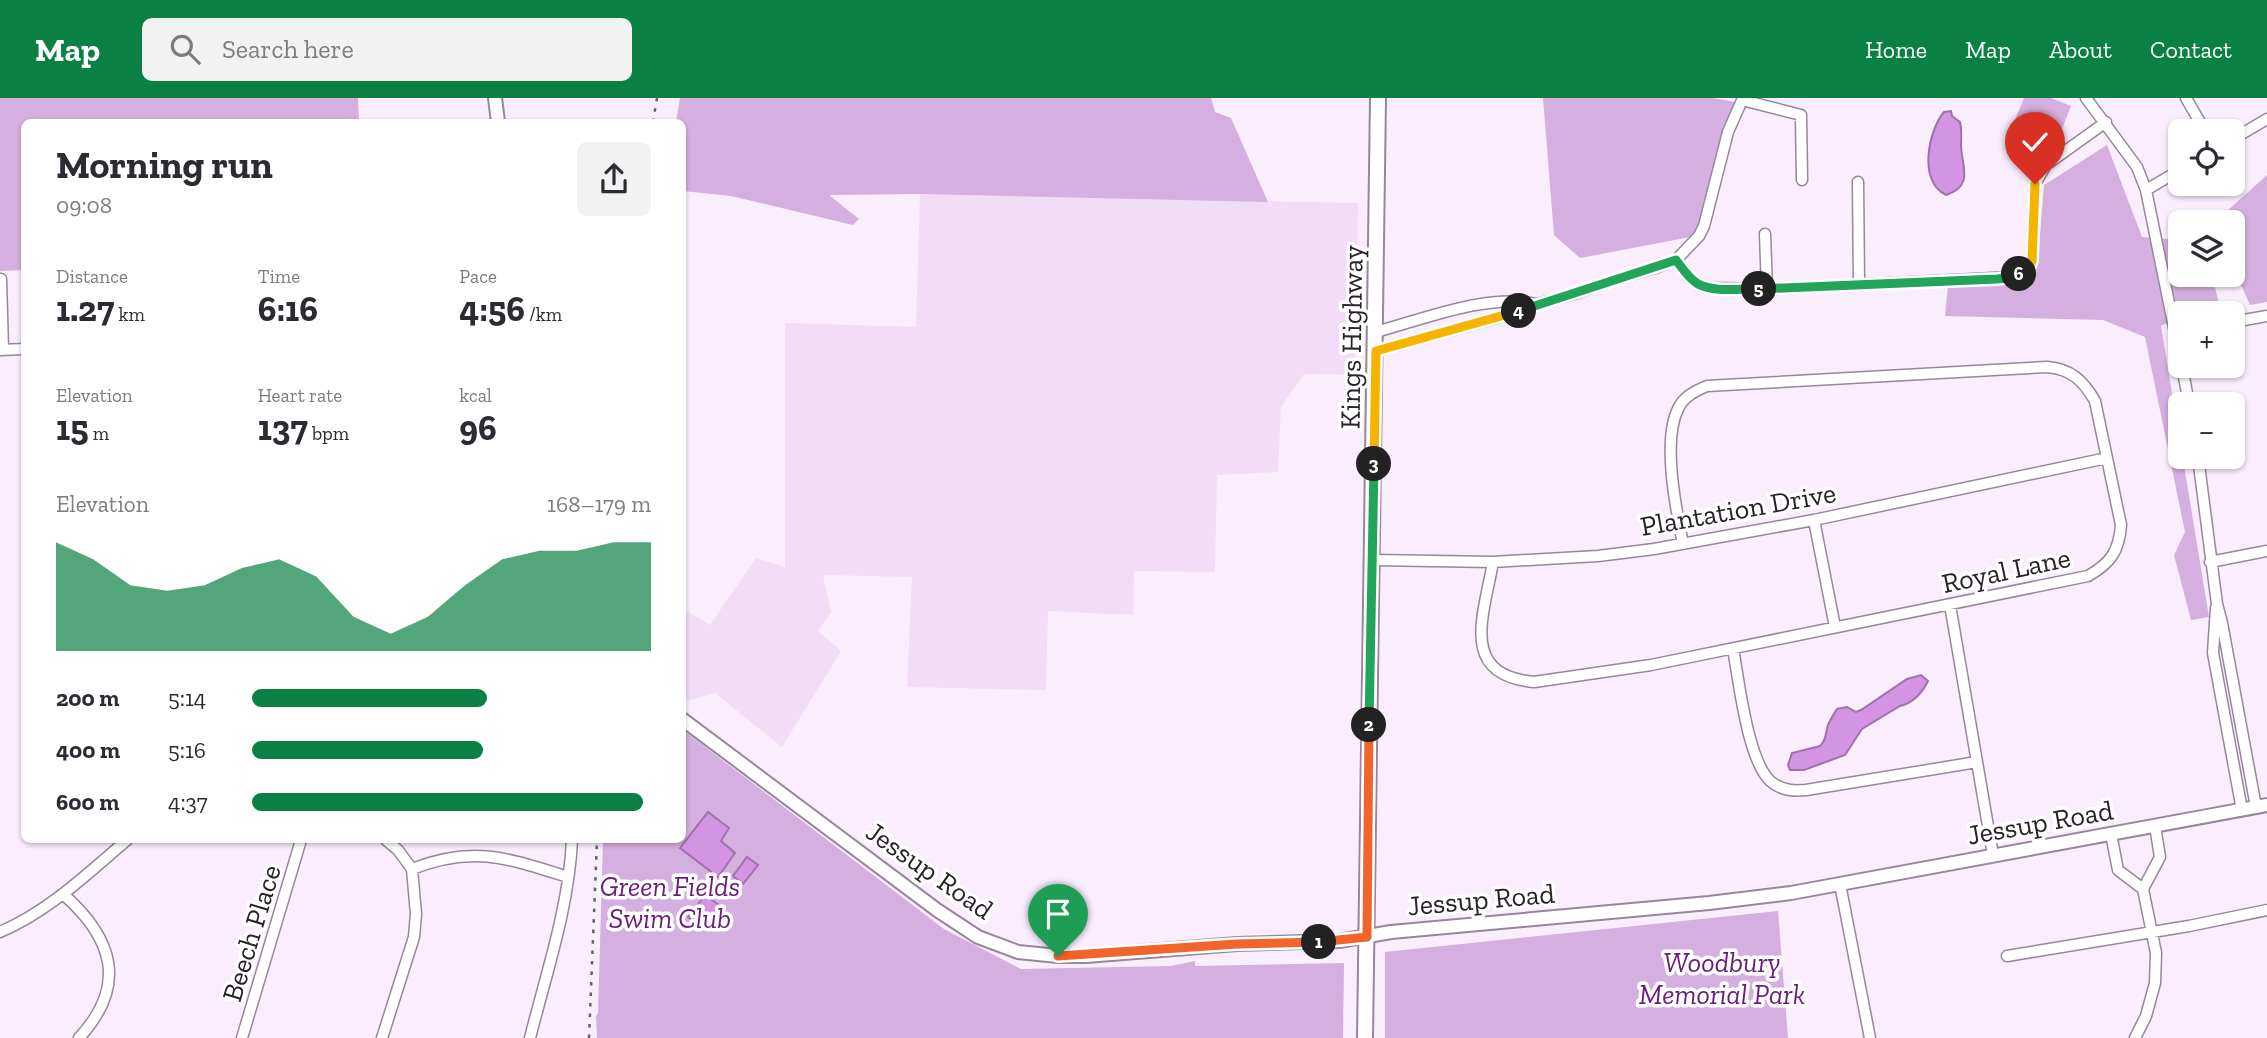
<!DOCTYPE html>
<meta charset="utf-8">
<style>
:root{--surface:#fff;--page:#f2f2f3;--text:#2b2b33;--muted:#7c7c81;--accent:#0b8043}
body{margin:0;font-family:"Zilla Slab",serif;background:var(--page);color:var(--text);height:100vh;display:flex;flex-direction:column;font-size:26px;white-space:nowrap}
*{box-sizing:border-box;margin:0}
p{font-size:23px;color:var(--muted)}
.icon{flex:none;width:38px;height:38px;fill:none;stroke:currentColor;stroke-width:2;stroke-linecap:round;stroke-linejoin:round}
.map{position:relative;flex:1;overflow:hidden}
.drawer{position:absolute;left:21px;top:21px;width:665px;height:724px;display:flex;flex-direction:column;background:var(--surface);border-radius:10px;box-shadow:0 2px 5px #0004}
.drawer>*{flex:none}
.controls{position:absolute;left:2168px;top:21px;display:grid;gap:14px}
.controls a{display:grid;place-items:center;width:77px;height:77px;border-radius:10px;background:var(--surface);box-shadow:0 2px 5px #0004;font-size:35px}
.pin{position:absolute;display:grid;place-items:center;width:60px;height:60px;color:#fff;margin:-72px -30px;border-radius:50% 50% 50% 0;rotate:-45deg;box-shadow:0 0 7px #0007}
.pin .icon{rotate:45deg}
.km{position:absolute;width:35px;height:35px;margin:-18px;border-radius:50%;background:#222;color:#fff;font-size:19px;line-height:35px;text-align:center}
.round{display:grid;place-items:center;flex:none;width:74px;height:74px;border-radius:10px;background:var(--page)}
.headline{display:flex;align-items:center;justify-content:space-between;height:119px;padding:0 35px}
h1{font-size:38px;font-weight:700;line-height:52px}
.stats{display:grid;grid-template-columns:repeat(3,1fr);gap:10px;height:119px;padding:7px 35px}
.stats div{display:grid;align-content:center}
.stats b{font-size:35px;font-weight:700}
.stats small{font-size:19px;font-weight:400}
.stats p{font-size:19px}
.chart{height:196px;padding:14px 35px}
.chart p{display:flex;justify-content:space-between}
.chart svg{width:100%;height:126px;margin-top:7px;fill:var(--accent);opacity:.7}
ul{padding:0 35px;list-style:none;font-size:23px}
li{display:grid;grid-template-columns:112px 84px 1fr;align-items:center;height:52px}
li i{height:18px;border-radius:9px;background:var(--accent)}
header{display:flex;align-items:center;gap:42px;box-sizing:border-box;height:98px;padding:0 35px;background:var(--accent);color:#fff}
header strong{font-size:33px}
nav{display:flex;gap:38px;margin-inline-start:auto;font-size:24px}
.search{width:490px;height:63px;background:var(--page);display:flex;align-items:center;gap:18px;box-sizing:border-box;padding:0 24px;border-radius:10px;color:var(--muted);font-size:26px}
.map>svg:first-child{display:block}
.built{fill:#f2ddf8}
.green{fill:#d5afdf}
.water{fill:#d294e3;stroke:#9f72ab;stroke-width:2}
.lines{fill:none;stroke-linecap:round;stroke-linejoin:round}
.minor-casing{stroke:#96879a;stroke-width:13}
.tertiary-casing{stroke:#96879a;stroke-width:16}
.primary-casing{stroke:#96879a;stroke-width:18}
.minor{stroke:#fff;stroke-width:10}
.tertiary{stroke:#fff;stroke-width:12}
.primary{stroke:#fff;stroke-width:14}
.rail{stroke:#665e68;stroke-width:2.5;stroke-dasharray:3.5 7;stroke-linecap:butt}
.split-1-casing{stroke:#fff;stroke-width:14}
.split-2-casing{stroke:#fff;stroke-width:14}
.split-3-casing{stroke:#fff;stroke-width:14}
.split-4-casing{stroke:#fff;stroke-width:14}
.split-5-casing{stroke:#fff;stroke-width:14}
.split-6-casing{stroke:#fff;stroke-width:14}
.split-7-casing{stroke:#fff;stroke-width:14}
.split-1{stroke:#f0652b;stroke-width:9}
.split-2{stroke:#f0652b;stroke-width:9}
.split-3{stroke:#22a559;stroke-width:9}
.split-4{stroke:#f5b400;stroke-width:9}
.split-5{stroke:#22a559;stroke-width:9}
.split-6{stroke:#22a559;stroke-width:9}
.split-7{stroke:#f5b400;stroke-width:9}
.labels{text-anchor:middle;stroke-width:7;stroke-linejoin:round;paint-order:stroke}
.street-label{font-size:28px;fill:#282229;stroke:#fff}
.park-label{font-size:28px;font-style:italic;fill:#681d7a;stroke:#fff}
</style>
<header>
<strong>Map</strong>
<div class="search"><svg class="icon" aria-label="search" viewBox="0 0 24 24"><circle cx="10" cy="10" r="6"/><path d="M15 15l6 6"/></svg>Search here</div>
<nav><a>Home</a><a>Map</a><a>About</a><a>Contact</a></nav>
</header>
<div class="map">
<svg width="2267" height="940" viewBox="0 0 2267 940">
<rect width="100%" height="100%" fill="#faedfe"/>
<path class="built" d="M920,96L1358,105L1355,277L1304,276L1281,309L1278,374L1217,377L1215,474L1134,473L1133,517L1048,513L1046,592L907,589L912,479L823,477L831,514L818,533L841,553L782,649L715,595L683,604L682,510L710,527L756,460L785,469V225L916,229Z"/>
<path class="green" d="M0,0H358L359,24H24V172L0,173Z
M680,0H1211L1215,14L1231,20L1268,104L920,96L829,97L859,121L853,127L731,98L683,93L682,24H676Z
M1543,0H1712L1741,5L1701,137L1580,160L1554,137Z
M2024,0H2051L2071,8L2056,46L2012,29Z
M2107,47L2142,139L2180,142V177H2212L2220,210L2196,215H2180V219L2161,228L2209,519L2191,522L2174,457L2185,434L2145,239L2103,222L1945,218L1949,176L2037,171L2044,87Z
M2267,77V204L2250,207L2233,169V124H2222L2227,113Z
M683,632L944,831L1021,871L1171,868L1195,863V868L1344,865L1343,940H597L596,918L598,915L603,742H682Z
M1778,813L1788,940H1385V854Z"/>
<path class="water" d="M1951,13L1952,18L1960,24C1962,32 1961,40 1961,48C1962,69 1974,88 1946,97C1918,84 1928,33 1944,14Z
M1921,577L1928,583C1922,595 1913,605 1900,608L1862,631L1845,657L1804,672H1790L1788,667L1792,655L1820,648C1827,641 1825,636 1828,627C1830,622 1834,616 1837,611L1847,609L1856,614L1861,612L1907,581Z
M708,714L729,730L721,743L735,755L718,779L680,750Z
M747,759L758,767L743,786L733,778Z
M705,797L719,807L702,830L688,819Z"/>
<g class="lines">
<defs>
<path id="minor" d="M2086,0L2137,69L2146,92L2180,259
M2186,0L2205,33
M1742,2L1801,17L1802,82
M2233,41L2267,21
M1858,84L1859,187
M2146,92L2180,72
M1765,136L1767,191
M1676,162L1689,179L1699,187L1710,190L1767,191L2015,179L2029,170L2032,163L2035,86L2046,67L2106,24
M1,181L3,252
M2233,224L2267,218
M1376,234C1424,221 1487,195 1536,206
M0,252L24,251
M1376,253L1518,214L1537,206L1575,196L1614,182L1658,169L1676,162L1699,138L1704,128L1728,34L1743,0
M2182,268L2189,306
M2198,359L2217,506L2222,525L2256,709
M1814,422L1835,529
M1373,462L1493,464L1598,458L1654,451L1814,422L2107,360
M1493,464C1484,517 1458,577 1534,584L1651,567L2088,478C2111,465 2119,453 2121,427L2095,303C2083,282 2071,271 2047,269L1707,288C1695,293 1683,299 1678,311C1662,343 1676,411 1683,446
M2210,464L2267,453
M1950,507L1993,757
M2216,510L2213,555L2242,712
M1733,551C1739,582 1748,670 1774,686C1785,693 1795,693 1806,692L1977,664
M2111,736L2118,772L2143,791
M412,771C473,747 508,760 568,779
M1840,786L1870,940
M63,796C113,840 128,887 79,940
M0,834C48,814 88,775 127,742
M2007,858L2189,828L2267,812
M242,940L301,742
M382,940L414,839L416,816L412,771L398,752L386,742
M530,940C546,876 569,809 572,742
M2135,940L2146,918L2155,885L2156,855L2143,791L2160,759L2155,728"/>
<path id="tertiary" d="M495,0L498,24
M682,621L937,812L978,839L1018,854L1058,858H1086L1237,846L1339,843L1391,834L1709,805L1791,795L2267,707"/>
<path id="primary" d="M1365,940L1378,0"/>
</defs>
<use href="#minor" class="minor-casing"/>
<use href="#tertiary" class="tertiary-casing"/>
<use href="#primary" class="primary-casing"/>
<use href="#minor" class="minor"/>
<use href="#tertiary" class="tertiary"/>
<use href="#primary" class="primary"/>
<path class="rail" d="M653,24L657,0
M589,940L597,742"/>
</g>
<g class="lines">
<defs>
<path id="split-1" d="M1058,858L1237,846L1319,844"/>
<path id="split-2" d="M1319,844L1367,839L1369,627"/>
<path id="split-3" d="M1369,627L1374,366"/>
<path id="split-4" d="M1374,366L1376,253L1519,213"/>
<path id="split-5" d="M1519,213L1676,162C1682,170 1689,181 1698,186C1715,195 1742,190 1759,191"/>
<path id="split-6" d="M1759,191L1997,181L2015,179L2019,176"/>
<path id="split-7" d="M2019,176L2029,170L2032,163L2035,86"/>
</defs>
<use href="#split-1" class="split-1-casing"/>
<use href="#split-2" class="split-2-casing"/>
<use href="#split-3" class="split-3-casing"/>
<use href="#split-4" class="split-4-casing"/>
<use href="#split-5" class="split-5-casing"/>
<use href="#split-6" class="split-6-casing"/>
<use href="#split-7" class="split-7-casing"/>
<use href="#split-1" class="split-1"/>
<use href="#split-2" class="split-2"/>
<use href="#split-3" class="split-3"/>
<use href="#split-4" class="split-4"/>
<use href="#split-5" class="split-5"/>
<use href="#split-6" class="split-6"/>
<use href="#split-7" class="split-7"/>
</g>
<g class="labels">
<g class="street-label">
<text transform="translate(1351 239) rotate(-89)" y="10">Kings Highway</text>
<text transform="translate(1738 411) rotate(-10)" y="10">Plantation Drive</text>
<text transform="translate(2006 472) rotate(-12)" y="10">Royal Lane</text>
<text transform="translate(2040 724) rotate(-10)" y="10">Jessup Road</text>
<text transform="translate(930 772) rotate(35)" y="10">Jessup Road</text>
<text transform="translate(1481 801) rotate(-5)" y="10">Jessup Road</text>
<text transform="translate(251 835) rotate(-73)" y="10">Beech Place</text>
</g>
<g class="park-label">
<text x="670" y="798">Green Fields<tspan x="670" dy="32">Swim Club</tspan></text>
<text x="1722" y="874">Woodbury<tspan x="1722" dy="32">Memorial Park</tspan></text>
</g>
</g>
</svg>
<div class="controls">
<a><svg class="icon" aria-label="locate" viewBox="0 0 24 24"><circle cx="12" cy="12" r="6"/><path d="M12 2v4M12 18v4M2 12h4M18 12h4"/></svg></a>
<a><svg class="icon" aria-label="layers" viewBox="0 0 24 24"><path d="M12 4l9 5-9 5-9-5zM3 14l9 5 9-5"/></svg></a>
<a>+</a>
<a>−</a>
</div>
<div class="pin" style="left:1058px;top:858px;background:#1e9e55"><svg class="icon" aria-label="arrive" viewBox="0 0 24 24"><path d="M6 21V4h12l-3 4 3 4H6"/></svg></div>
<div class="pin" style="left:2035px;top:86px;background:#d93025"><svg class="icon" aria-label="check" viewBox="0 0 24 24"><path d="M5 12l5 5 9-10"/></svg></div>
<b class="km" style="left:1319px;top:844px">1</b>
<b class="km" style="left:1369px;top:627px">2</b>
<b class="km" style="left:1374px;top:366px">3</b>
<b class="km" style="left:1519px;top:213px">4</b>
<b class="km" style="left:1759px;top:191px">5</b>
<b class="km" style="left:2019px;top:176px">6</b>
<section class="drawer">
<div class="headline"><div><h1>Morning run</h1><p>09:08</p></div><a class="round"><svg class="icon" aria-label="share" viewBox="0 0 24 24"><path d="M12 15V3M7 8l5-5 5 5M5 13v7h14v-7"/></svg></a></div>
<div class="stats">
<div><p>Distance</p><b>1.27<small> km</small></b></div>
<div><p>Time</p><b>6:16</b></div>
<div><p>Pace</p><b>4:56<small> /km</small></b></div>
</div>
<div class="stats">
<div><p>Elevation</p><b>15<small> m</small></b></div>
<div><p>Heart rate</p><b>137<small> bpm</small></b></div>
<div><p>kcal</p><b>96</b></div>
</div>
<div class="chart"><p><span>Elevation</span>168–179 m</p>
<svg viewBox="0 0 160 44" preserveAspectRatio="none"><path d="M0 44V6L10 12L20 21L30 23L40 21L50 15L60 12L70 18L80 32L90 38L100 32L110 21L120 12L130 9L140 9L150 6L160 6V44z"/></svg>
</div>
<ul>
<li><b>200 m</b>5:14<i style="width:59%"></i></li>
<li><b>400 m</b>5:16<i style="width:58%"></i></li>
<li><b>600 m</b>4:37<i style="width:98%"></i></li>
</ul>
</section>
</div>
